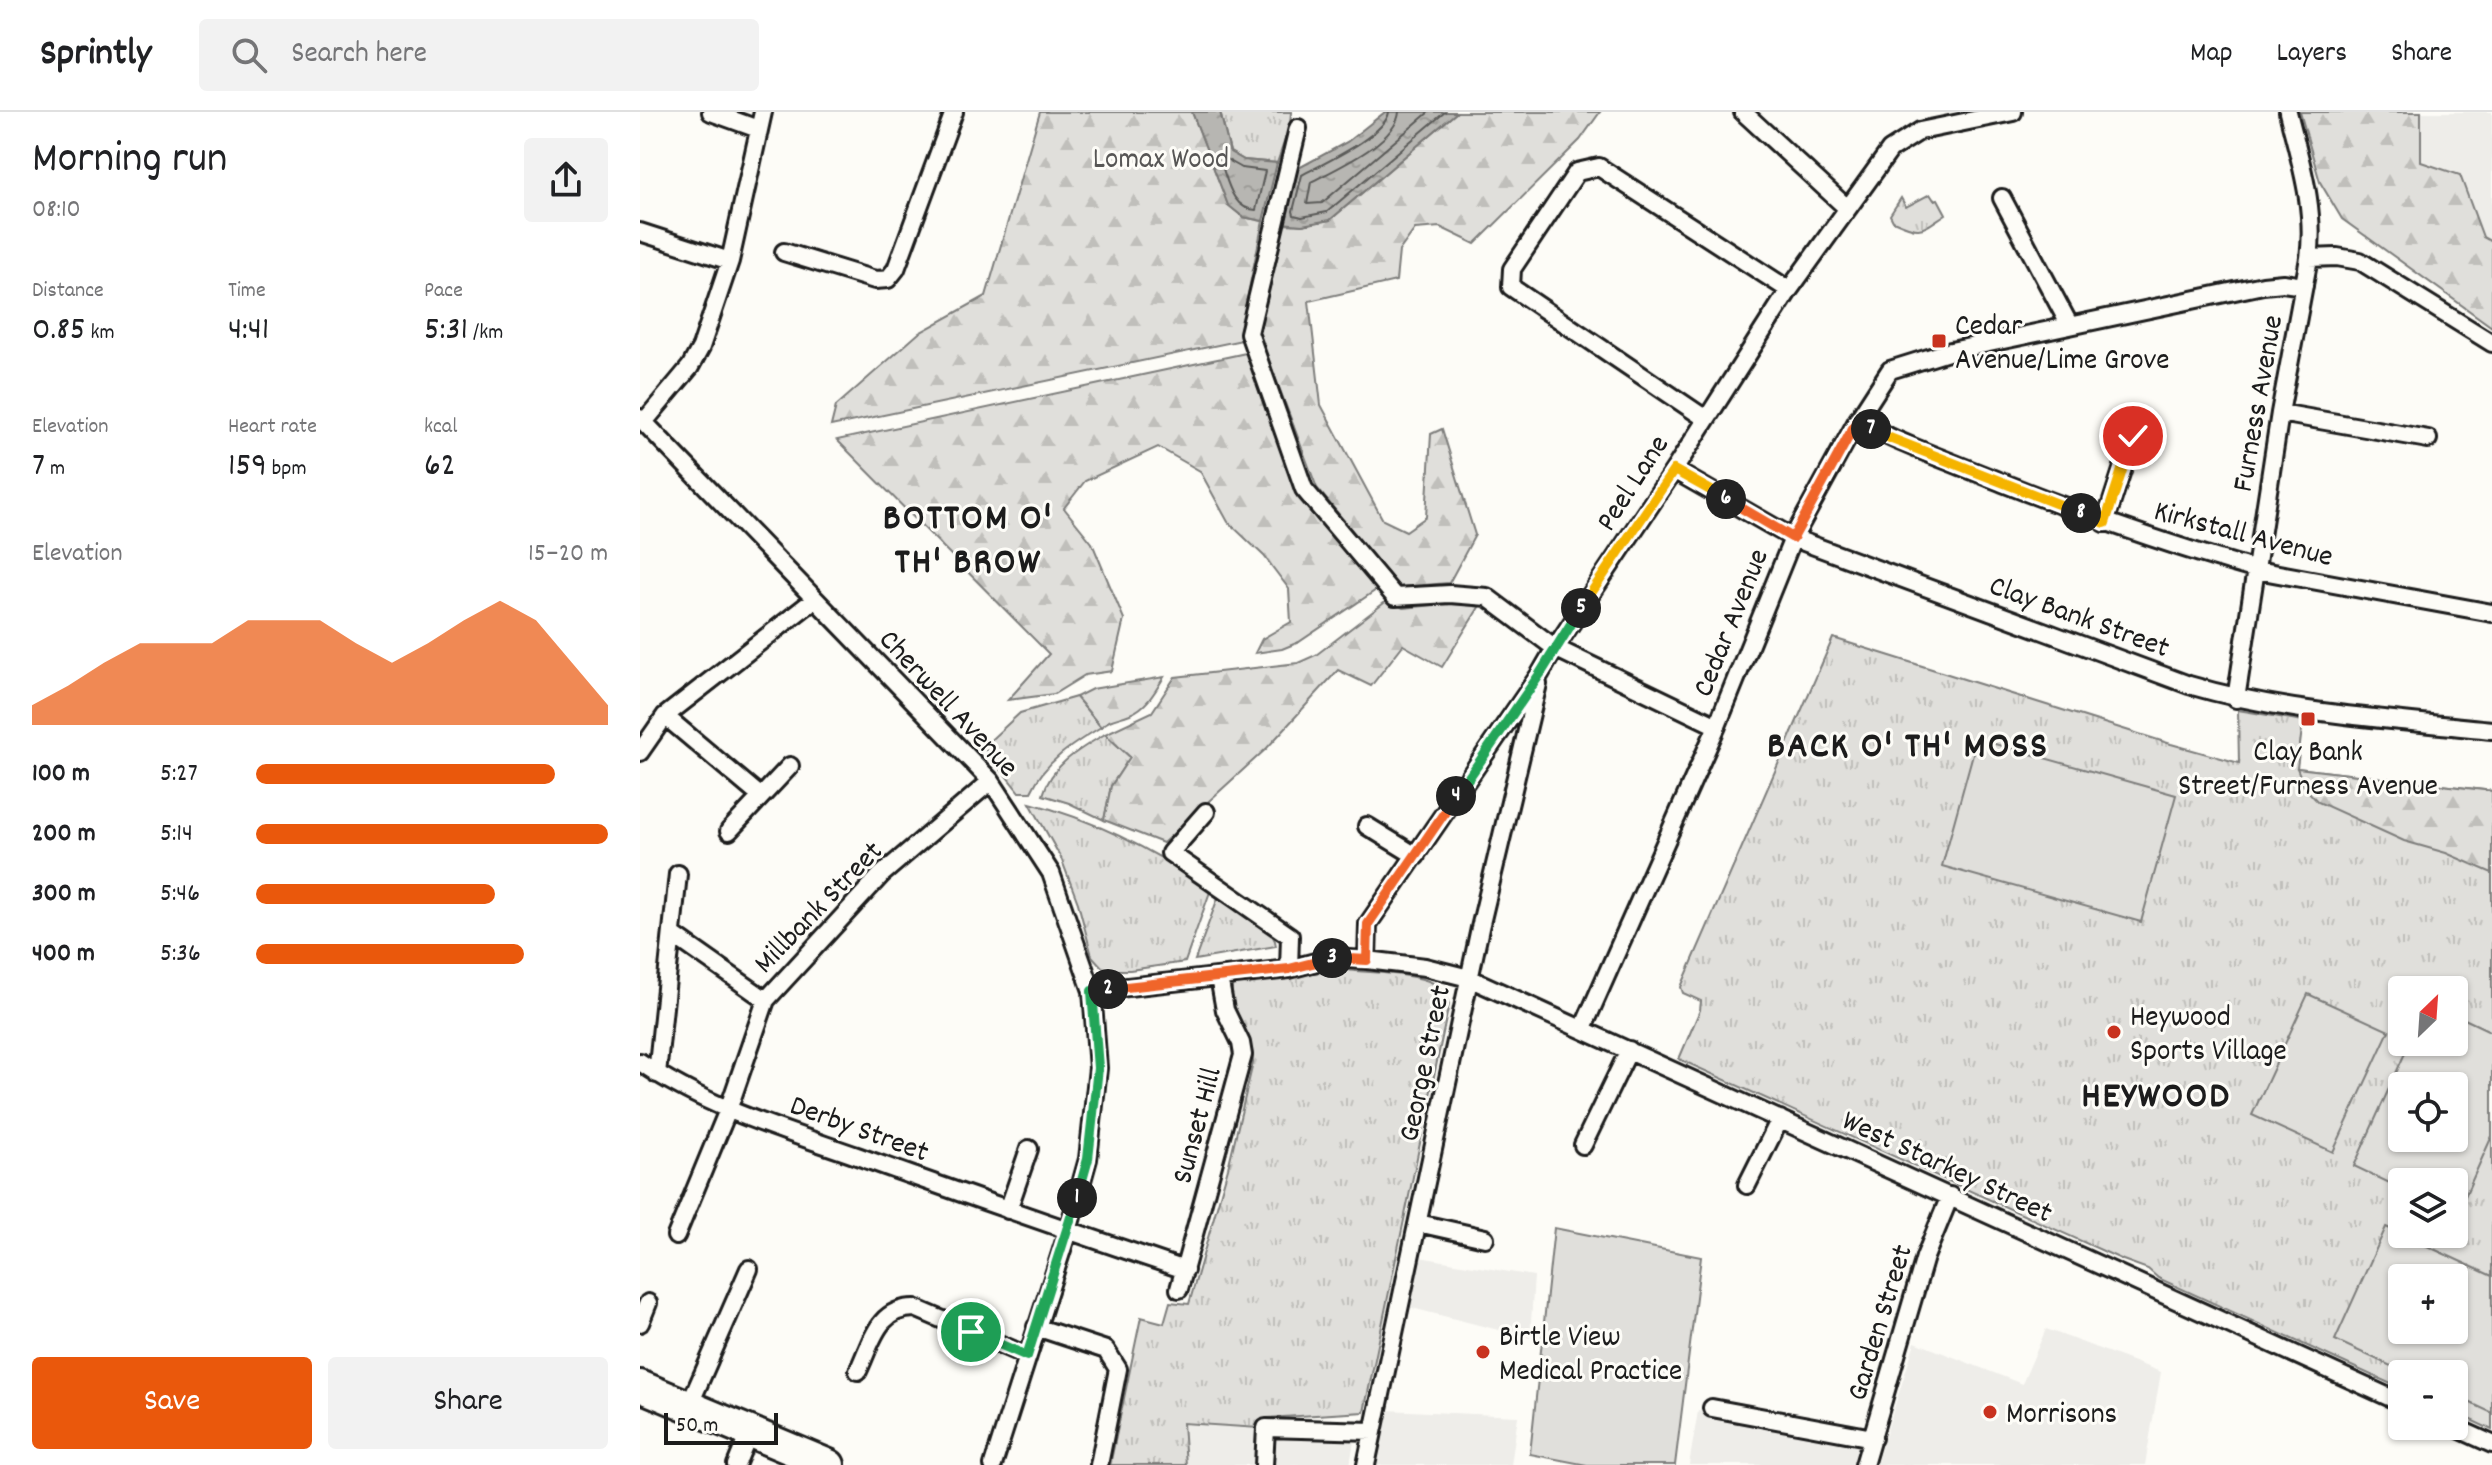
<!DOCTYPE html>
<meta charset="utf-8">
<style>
:root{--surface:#fff;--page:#f2f2f2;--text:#202124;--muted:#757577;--line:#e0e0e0;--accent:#ea580c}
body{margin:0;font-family:Dekko,sans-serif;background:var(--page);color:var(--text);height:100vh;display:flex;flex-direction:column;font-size:30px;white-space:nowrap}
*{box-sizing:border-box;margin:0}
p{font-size:26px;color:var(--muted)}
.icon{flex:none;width:44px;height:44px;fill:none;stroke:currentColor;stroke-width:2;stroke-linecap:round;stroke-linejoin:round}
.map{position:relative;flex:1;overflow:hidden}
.sheet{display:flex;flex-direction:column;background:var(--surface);width:640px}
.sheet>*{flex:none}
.needle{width:52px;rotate:25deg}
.fabs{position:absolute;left:1748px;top:864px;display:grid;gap:16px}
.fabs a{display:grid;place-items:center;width:80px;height:80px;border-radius:8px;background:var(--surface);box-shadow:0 2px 6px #0004;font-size:40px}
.scale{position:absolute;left:24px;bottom:20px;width:114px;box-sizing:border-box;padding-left:8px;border:4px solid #1c1c1c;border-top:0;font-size:22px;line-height:28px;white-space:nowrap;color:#1c1c1c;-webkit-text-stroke:6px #fdfcf7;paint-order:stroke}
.pin{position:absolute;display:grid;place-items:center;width:68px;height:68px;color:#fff;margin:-34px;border:4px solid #fff;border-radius:50%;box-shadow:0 2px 8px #0007}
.km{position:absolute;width:40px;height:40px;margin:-20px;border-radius:50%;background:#222;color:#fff;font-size:22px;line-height:40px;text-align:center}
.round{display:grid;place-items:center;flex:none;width:84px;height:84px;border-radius:8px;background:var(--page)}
.head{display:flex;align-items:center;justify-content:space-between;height:136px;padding:0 32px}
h1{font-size:44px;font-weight:600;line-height:60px}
.figures{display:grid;grid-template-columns:repeat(3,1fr);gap:12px;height:136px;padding:8px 32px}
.figures div{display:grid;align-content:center}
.figures b{font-size:34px;font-weight:600}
.figures small{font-size:22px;font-weight:400}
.figures p{font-size:22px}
.chart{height:224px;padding:16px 32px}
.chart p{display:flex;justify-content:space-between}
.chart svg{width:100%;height:144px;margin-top:8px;fill:var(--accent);opacity:.7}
.action{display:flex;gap:16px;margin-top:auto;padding:16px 32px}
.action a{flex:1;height:92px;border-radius:8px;background:var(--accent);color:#fff;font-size:32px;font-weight:600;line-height:92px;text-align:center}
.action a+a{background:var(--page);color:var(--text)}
ul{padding:0 32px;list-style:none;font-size:26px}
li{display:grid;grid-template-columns:128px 96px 1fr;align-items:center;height:60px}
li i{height:20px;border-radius:10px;background:var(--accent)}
header{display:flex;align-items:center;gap:48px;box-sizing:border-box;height:112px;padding:0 40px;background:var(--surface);border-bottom:2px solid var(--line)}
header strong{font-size:38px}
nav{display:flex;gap:44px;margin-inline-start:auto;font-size:28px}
.search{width:560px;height:72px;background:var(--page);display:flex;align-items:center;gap:20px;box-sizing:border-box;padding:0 28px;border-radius:8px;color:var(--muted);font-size:30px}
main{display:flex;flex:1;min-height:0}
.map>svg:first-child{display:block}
.built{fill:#eeede9}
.grass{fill:url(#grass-tufts);stroke:#7e7e7c;stroke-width:2;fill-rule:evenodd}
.forest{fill:url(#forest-firs);stroke:#7e7e7c;stroke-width:2}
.pitch{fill:#e0dfdb;stroke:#7e7e7c;stroke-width:2;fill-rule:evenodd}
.water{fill:url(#water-ripples);stroke:#797876;stroke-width:2}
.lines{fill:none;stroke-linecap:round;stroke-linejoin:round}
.shore{stroke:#5a5a58;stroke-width:2}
.street-casing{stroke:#1c1c1c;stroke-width:22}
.highway-casing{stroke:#1c1c1c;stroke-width:36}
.street{stroke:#fdfcf7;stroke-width:16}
.highway{stroke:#fdfcf7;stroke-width:30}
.split-1-casing{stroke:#fff;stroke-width:16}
.split-2-casing{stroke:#fff;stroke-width:16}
.split-3-casing{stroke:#fff;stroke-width:16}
.split-4-casing{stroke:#fff;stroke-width:16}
.split-5-casing{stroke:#fff;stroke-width:16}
.split-6-casing{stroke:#fff;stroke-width:16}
.split-7-casing{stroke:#fff;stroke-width:16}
.split-8-casing{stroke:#fff;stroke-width:16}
.split-9-casing{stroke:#fff;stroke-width:16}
.split-1{stroke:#22a559;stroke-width:10}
.split-2{stroke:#22a559;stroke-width:10}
.split-3{stroke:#f0652b;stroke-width:10}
.split-4{stroke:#f0652b;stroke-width:10}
.split-5{stroke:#22a559;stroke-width:10}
.split-6{stroke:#f5b400;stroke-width:10}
.split-7{stroke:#f0652b;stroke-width:10}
.split-8{stroke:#f5b400;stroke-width:10}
.split-9{stroke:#f5b400;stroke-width:10}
.poi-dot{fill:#c8321e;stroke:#fdfcf7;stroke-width:3}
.labels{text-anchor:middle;stroke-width:6;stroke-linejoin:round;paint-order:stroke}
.park-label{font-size:30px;fill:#575655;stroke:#fdfcf7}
.poi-label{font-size:30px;fill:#1c1c1c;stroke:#fdfcf7;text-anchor:start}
.street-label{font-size:30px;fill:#1c1c1c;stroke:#fdfcf7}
.district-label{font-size:38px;font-weight:bold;letter-spacing:2px;fill:#1c1c1c;stroke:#fdfcf7}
</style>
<header>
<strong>Sprintly</strong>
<div class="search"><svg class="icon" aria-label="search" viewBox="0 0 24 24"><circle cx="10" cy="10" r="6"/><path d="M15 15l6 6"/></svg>Search here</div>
<nav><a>Map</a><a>Layers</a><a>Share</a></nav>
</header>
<main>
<section class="sheet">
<div class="head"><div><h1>Morning run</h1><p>08:10</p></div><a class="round"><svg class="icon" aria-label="share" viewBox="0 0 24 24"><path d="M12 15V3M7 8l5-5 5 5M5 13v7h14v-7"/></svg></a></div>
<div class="figures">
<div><p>Distance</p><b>0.85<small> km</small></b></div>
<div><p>Time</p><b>4:41</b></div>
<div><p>Pace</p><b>5:31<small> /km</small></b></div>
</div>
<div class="figures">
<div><p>Elevation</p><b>7<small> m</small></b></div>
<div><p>Heart rate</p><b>159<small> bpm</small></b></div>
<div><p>kcal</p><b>62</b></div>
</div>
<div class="chart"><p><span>Elevation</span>15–20 m</p>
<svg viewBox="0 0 160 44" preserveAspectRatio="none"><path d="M0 44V38L10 32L20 25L30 19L40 19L50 19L60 12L70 12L80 12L90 19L100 25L110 19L120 12L130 6L140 12L150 25L160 38V44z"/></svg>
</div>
<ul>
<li><b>100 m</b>5:27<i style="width:85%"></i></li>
<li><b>200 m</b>5:14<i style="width:100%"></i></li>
<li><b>300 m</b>5:46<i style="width:68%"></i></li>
<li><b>400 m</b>5:36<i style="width:76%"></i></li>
</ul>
<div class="action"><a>Save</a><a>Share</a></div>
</section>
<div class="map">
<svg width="1852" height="1353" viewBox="0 0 1852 1353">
<defs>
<pattern id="grass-tufts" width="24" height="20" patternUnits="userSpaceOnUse" patternTransform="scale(2)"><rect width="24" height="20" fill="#e0dfdb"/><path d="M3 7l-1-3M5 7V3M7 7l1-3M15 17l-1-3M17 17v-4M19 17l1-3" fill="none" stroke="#c0bfbb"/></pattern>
<pattern id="forest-firs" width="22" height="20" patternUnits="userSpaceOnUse" patternTransform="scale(2)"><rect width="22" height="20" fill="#e0dfdb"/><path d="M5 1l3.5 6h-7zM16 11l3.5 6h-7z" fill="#c0bfbb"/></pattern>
<pattern id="water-ripples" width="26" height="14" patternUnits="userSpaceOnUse" patternTransform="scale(2)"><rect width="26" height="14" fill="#b7b6b2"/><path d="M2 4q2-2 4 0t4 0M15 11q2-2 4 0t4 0" fill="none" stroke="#9d9c98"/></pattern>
</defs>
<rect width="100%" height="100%" fill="#fdfcf7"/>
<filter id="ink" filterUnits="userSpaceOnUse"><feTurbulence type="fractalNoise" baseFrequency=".0125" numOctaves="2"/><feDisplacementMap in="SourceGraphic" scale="16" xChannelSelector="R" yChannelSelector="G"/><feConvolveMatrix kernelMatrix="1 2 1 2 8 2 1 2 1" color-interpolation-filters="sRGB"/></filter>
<g filter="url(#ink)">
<path class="built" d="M1781,0H1852V130L1843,125L1820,63L1781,50Z
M779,1145L894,1164L890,1226L768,1195Z
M1406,1217L1521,1260L1505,1353H1236L1275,1230L1382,1272Z
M746,1298L878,1304L871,1353H736Z
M1058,1299L1221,1334L1215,1353H1049Z
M543,1310L715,1323L710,1353H546Z"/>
<path class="grass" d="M580,0H651L650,13L637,51L604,48L590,40Z
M1290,82L1294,88L1298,87L1306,102C1280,119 1282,122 1253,109L1250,103L1261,86L1266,95Z
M1193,526L1531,632L1599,651L1598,598L1663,609L1657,656L1852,679V1318L1814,1300V1262H1762V1277L1518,1166L1508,1157L1483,1148L1039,947L1060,898L1061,889L1043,881L1041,875ZM1762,878H1814V930H1762ZM1762,974H1814V1026H1762ZM1762,1070H1814V1122H1762ZM1762,1166H1814V1218H1762Z
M436,585L461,615C433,632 405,649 391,680H379L343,635L380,601Z
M465,622L490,645L471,674L464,708L429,691L403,683C411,653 440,637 465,622Z
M390,691C456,708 515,739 571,777L545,850L490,858H474L462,855L452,844L438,791L421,746Z
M579,783C596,794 635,813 636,834L555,848Z
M707,858C729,861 774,861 793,871C802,876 805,883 809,892L724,1300L627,1306L619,1316L543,1311L546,1353H470L501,1205L524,1211L530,1190L549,1192L588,1056L613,951C614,919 586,900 593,868Z"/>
<path class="forest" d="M400,0H552L588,93L603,105L623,109L601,216L602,228L191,314L196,294L279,221L346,184Z
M817,0H960L940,28L835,132L800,115L775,117L759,139L756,169L669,189L681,293L743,408L766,419L786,405L791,322L802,317L835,423L809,471L759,475L677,376L617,217L641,111L662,113L690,108Z
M1660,0H1781V50L1820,63L1843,125L1852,130V215L1702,107L1680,70Z
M606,241L657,385L739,476L659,530L642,537L615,541L622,527L651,510L649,477L624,444L588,410L560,359L518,335L445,369L424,396L452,431L484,507L472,559L445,563L414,582L368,588L409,542L197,328Z
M748,488L763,496L817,491L841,492L802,555L763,533L731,574L698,558L627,636L523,731L464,708L471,674L490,645L465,622L512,600L535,565L658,551L676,543Z
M524,565C515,580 507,595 490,602C478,607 470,606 461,615L436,585L452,577Z
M1657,656L1852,679V761L1806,741L1764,729L1678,690L1665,676Z"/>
<path class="pitch" d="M1337,627L1536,683L1501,810L1302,754Z
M1668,882L1749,919L1693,1040L1612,1003Z
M1814,902L1852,920V1024L1817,1102L1814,1100V1070H1762V1077L1714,1054L1770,930H1814ZM1814,974V1026H1762V974Z
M1746,1115L1852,1164V1301L1814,1283V1262H1768L1695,1228ZM1814,1166V1218H1762V1166Z
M914,1116L1061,1145L1035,1353H947L890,1342Z"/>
<path class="water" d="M552,0H580L590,40L604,48L637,51L623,109L603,105L588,93Z
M745,0H817L690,108L662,113L641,111L655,58L707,30Z"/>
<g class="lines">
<path class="shore" d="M749,0C746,23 682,52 662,63L653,99L654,103L662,105L687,100L805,0
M759,0C757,30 695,57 671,70L667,92L682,91L789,0
M582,47H586L602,56L625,59L616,98C592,97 588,70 581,51Z"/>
<defs>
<path id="street" d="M71,0L118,17
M1103,0L1207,96
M1648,0C1660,49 1676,96 1669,146L1697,145L1720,149L1852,231
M658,16L609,221L664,377L755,485L810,482L847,485L915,536L1077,614
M1362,86L1429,212
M0,120L90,149
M144,140L235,168L248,167L256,157L314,0
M1640,301L1788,327
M0,306L351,669L411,761L452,879L458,956L448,1047L428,1119L353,1353
M1066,307L871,175L872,157L937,60L959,55L1149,178
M1217,309C1264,334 1314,351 1363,371C1447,404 1530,434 1617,458L1852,501
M4,310L50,255L61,235L90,149L123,0
M1034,358L1153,426L1549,573C1648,602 1750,607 1852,618
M1465,411L1493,324
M1596,587L1640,301L1669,146
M25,604L120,684
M0,640L25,604L175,487
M566,700L530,741L650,824L649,857
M727,714L776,744
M89,719L150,654
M32,822L126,888
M727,848L728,812L900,562L915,536L1034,358L1149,178L1250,38L1280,19L1373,0
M452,879L649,857L691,846L727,848L785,855L829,866L1762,1291
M943,916L1077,614L1153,426L1217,309L1250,258L1311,239L1623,173L1643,171L1664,174
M0,950C65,995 143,1018 217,1044C326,1083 435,1121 545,1158
M17,962L38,762
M943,1033L989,938
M1107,1073L1140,1007
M368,1098L389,1037
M778,1111L845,1126
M36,1124L88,998L126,888L241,763L351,669
M539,1177L603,943L601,931L585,898L579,865
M0,1211L8,1191
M396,1215L466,1238L478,1257L459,1353
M218,1259C232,1230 237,1196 275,1196L387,1244
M49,1294L109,1157
M1072,1296L1233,1326
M1812,1314L1852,1332
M96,1353L110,1319
M624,1353L626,1316L733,1319
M726,1353L840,816L898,572
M1224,1353L1285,1145L1310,1084"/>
<path id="highway" d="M0,1274L189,1353"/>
</defs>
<use href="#street" class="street-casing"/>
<use href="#highway" class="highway-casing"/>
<use href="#street" class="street"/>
<use href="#highway" class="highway"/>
</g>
</g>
<g class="lines" filter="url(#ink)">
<defs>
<path id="split-1" d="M331,1220L387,1244L437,1086"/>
<path id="split-2" d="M437,1086L448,1047L458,956L452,879L468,877"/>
<path id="split-3" d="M468,877L649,857L692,846"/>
<path id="split-4" d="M692,846L727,848L728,812L816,684"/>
<path id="split-5" d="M816,684L900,562L941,496"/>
<path id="split-6" d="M941,496L1034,358L1086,387"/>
<path id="split-7" d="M1086,387L1153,426L1217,309L1231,317"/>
<path id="split-8" d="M1231,317L1252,327L1441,401"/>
<path id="split-9" d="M1441,401L1465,411L1493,324"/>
</defs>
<use href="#split-1" class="split-1-casing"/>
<use href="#split-2" class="split-2-casing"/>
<use href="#split-3" class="split-3-casing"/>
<use href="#split-4" class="split-4-casing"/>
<use href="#split-5" class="split-5-casing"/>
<use href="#split-6" class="split-6-casing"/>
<use href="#split-7" class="split-7-casing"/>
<use href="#split-8" class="split-8-casing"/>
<use href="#split-9" class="split-9-casing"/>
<use href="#split-1" class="split-1"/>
<use href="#split-2" class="split-2"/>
<use href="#split-3" class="split-3"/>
<use href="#split-4" class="split-4"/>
<use href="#split-5" class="split-5"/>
<use href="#split-6" class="split-6"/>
<use href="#split-7" class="split-7"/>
<use href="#split-8" class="split-8"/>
<use href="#split-9" class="split-9"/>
</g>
<g class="poi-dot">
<rect x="1291" y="221" width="16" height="16" rx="4"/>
<rect x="1660" y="599" width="16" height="16" rx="4"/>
<circle cx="1474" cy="920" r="8"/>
<circle cx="843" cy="1240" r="8"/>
<circle cx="1350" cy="1300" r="8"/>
</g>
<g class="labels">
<g class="park-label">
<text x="521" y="55">Lomax Wood</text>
</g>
<g class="poi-label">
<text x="1315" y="222">Cedar<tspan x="1315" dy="34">Avenue/Lime Grove</tspan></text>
<text x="1668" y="648" text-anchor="middle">Clay Bank<tspan x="1668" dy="34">Street/Furness Avenue</tspan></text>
<text x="1490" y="913">Heywood<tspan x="1490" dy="34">Sports Village</tspan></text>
<text x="859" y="1233">Birtle View<tspan x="859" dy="34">Medical Practice</tspan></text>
<text x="1366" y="1310">Morrisons</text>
</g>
<g class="street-label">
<text transform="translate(1616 291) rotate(-80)" y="10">Furness Avenue</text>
<text transform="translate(991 370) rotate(-57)" y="10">Peel Lane</text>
<text transform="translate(1604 420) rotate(15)" y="10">Kirkstall Avenue</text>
<text transform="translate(1440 503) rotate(20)" y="10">Clay Bank Street</text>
<text transform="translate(1089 510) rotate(-68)" y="10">Cedar Avenue</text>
<text transform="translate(310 590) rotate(47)" y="10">Cherwell Avenue</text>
<text transform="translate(177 794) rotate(-46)" y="10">Millbank Street</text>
<text transform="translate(783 951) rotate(-78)" y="10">George Street</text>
<text transform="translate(555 1013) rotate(-75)" y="10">Sunset Hill</text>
<text transform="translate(220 1015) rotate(20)" y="10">Derby Street</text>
<text transform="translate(1308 1053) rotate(25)" y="10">West Starkey Street</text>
<text transform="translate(1238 1210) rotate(-73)" y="10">Garden Street</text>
</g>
<g class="district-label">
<text x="328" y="416">BOTTOM O'<tspan x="328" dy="44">TH' BROW</tspan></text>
<text x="1268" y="644">BACK O' TH' MOSS</text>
<text x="1516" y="994">HEYWOOD</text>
</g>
</g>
</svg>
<div class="fabs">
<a><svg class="needle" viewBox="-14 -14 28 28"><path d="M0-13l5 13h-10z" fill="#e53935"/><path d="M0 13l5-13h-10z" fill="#757577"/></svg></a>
<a><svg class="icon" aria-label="locate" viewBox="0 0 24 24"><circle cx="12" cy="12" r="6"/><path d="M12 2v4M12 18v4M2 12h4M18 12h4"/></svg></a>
<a><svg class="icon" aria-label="layers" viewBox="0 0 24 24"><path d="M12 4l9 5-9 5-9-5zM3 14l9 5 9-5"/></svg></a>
<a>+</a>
<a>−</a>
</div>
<div class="scale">50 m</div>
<div class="pin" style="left:331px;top:1220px;background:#1e9e55"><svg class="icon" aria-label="arrive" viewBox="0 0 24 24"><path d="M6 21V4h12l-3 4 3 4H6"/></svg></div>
<div class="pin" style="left:1493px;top:324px;background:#d93025"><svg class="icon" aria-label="check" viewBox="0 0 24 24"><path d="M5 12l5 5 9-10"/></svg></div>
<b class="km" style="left:437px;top:1086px">1</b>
<b class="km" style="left:468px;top:877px">2</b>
<b class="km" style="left:692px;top:846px">3</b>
<b class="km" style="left:816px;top:684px">4</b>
<b class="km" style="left:941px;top:496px">5</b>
<b class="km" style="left:1086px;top:387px">6</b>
<b class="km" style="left:1231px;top:317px">7</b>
<b class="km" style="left:1441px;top:401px">8</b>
</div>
</main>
